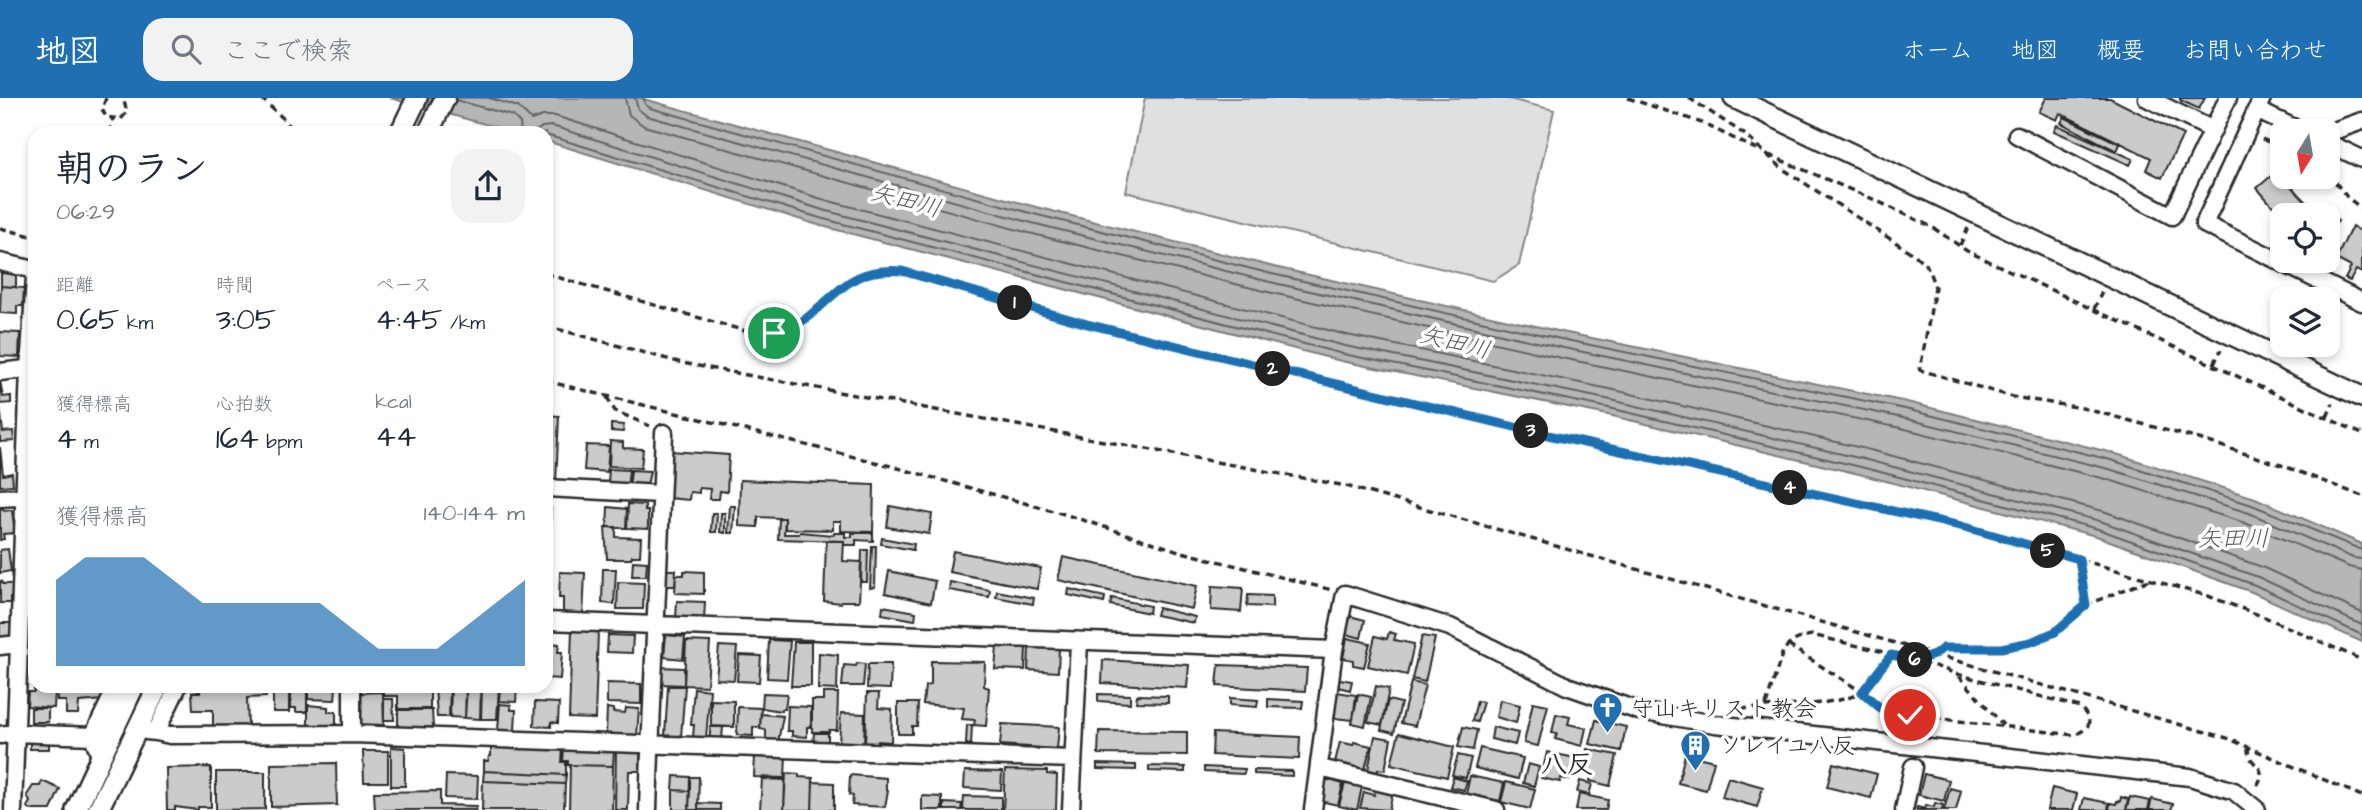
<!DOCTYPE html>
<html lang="ja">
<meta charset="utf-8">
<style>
:root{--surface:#fff;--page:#f2f2f3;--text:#1f2937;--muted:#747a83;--accent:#1f6fb2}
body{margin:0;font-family:"Architects Daughter","Klee One",sans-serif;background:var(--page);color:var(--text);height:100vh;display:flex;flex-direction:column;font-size:26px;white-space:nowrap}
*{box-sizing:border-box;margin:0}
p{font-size:23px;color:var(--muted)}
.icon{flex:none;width:38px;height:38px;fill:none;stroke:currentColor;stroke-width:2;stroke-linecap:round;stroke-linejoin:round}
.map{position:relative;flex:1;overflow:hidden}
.panel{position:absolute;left:28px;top:28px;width:525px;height:567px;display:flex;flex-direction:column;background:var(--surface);border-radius:21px;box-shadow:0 4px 10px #0003}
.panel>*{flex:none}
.needle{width:46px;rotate:191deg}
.tools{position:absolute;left:2270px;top:21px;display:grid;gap:14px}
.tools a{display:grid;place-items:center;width:70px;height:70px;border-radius:14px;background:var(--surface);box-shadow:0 4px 10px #0003;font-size:35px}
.pin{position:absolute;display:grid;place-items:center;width:60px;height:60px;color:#fff;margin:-30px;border:4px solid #fff;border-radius:50%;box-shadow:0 2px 7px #0007}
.km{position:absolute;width:35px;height:35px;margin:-18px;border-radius:50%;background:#222;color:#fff;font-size:19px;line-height:35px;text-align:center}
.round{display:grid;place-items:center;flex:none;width:74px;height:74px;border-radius:21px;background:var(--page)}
.summary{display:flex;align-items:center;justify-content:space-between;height:119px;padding:0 28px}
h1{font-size:38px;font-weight:600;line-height:52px}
.metrics{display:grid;grid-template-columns:repeat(3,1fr);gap:10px;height:119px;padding:7px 28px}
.metrics div{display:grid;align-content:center}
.metrics b{font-size:30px;font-weight:600}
.metrics small{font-size:19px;font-weight:400}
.metrics p{font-size:19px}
.chart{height:196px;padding:14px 28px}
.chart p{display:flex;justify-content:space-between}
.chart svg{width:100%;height:126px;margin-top:7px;fill:var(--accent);opacity:.7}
header{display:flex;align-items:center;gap:42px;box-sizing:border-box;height:98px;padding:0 35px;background:var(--accent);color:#fff}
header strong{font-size:33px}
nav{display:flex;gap:38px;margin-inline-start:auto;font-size:24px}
.search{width:490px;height:63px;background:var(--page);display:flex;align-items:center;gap:18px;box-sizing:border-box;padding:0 24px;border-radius:21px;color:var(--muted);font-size:26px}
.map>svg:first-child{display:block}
.green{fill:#e0e0e0;stroke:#868686;stroke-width:2}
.water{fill:#b6b6b6;stroke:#7e7e7e;stroke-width:2}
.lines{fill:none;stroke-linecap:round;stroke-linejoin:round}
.shore{stroke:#636363;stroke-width:2}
.building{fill:#cbcbcb;stroke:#2b2b2b;stroke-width:2}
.minor-casing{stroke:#2b2b2b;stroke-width:21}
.tertiary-casing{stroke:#2b2b2b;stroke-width:24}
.path{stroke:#2b2b2b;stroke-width:3.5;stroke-dasharray:7 5;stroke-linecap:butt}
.minor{stroke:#fff;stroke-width:16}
.tertiary{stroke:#fff;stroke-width:19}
.route-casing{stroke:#fff;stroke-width:14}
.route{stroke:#1f6fb2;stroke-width:9}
.labels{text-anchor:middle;stroke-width:7;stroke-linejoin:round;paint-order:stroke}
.poi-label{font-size:23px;fill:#2b2b2b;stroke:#fff;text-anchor:start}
.water-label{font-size:24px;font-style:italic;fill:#5c5c5c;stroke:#fff}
.quarter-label{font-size:26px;font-weight:bold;fill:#2b2b2b;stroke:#fff}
</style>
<header>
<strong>地図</strong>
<div class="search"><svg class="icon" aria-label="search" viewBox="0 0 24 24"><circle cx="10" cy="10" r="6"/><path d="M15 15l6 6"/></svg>ここで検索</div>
<nav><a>ホーム</a><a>地図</a><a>概要</a><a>お問い合わせ</a></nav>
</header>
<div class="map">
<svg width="2362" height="712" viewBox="0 0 2362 712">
<rect width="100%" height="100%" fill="#fff"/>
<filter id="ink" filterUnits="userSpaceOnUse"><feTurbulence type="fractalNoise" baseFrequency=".0143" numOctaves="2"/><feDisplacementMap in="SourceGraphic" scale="14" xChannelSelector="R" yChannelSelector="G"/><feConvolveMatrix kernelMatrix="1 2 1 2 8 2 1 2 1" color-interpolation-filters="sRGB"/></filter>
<g filter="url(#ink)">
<path class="green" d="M1145,0H1505L1554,12L1519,167L1493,183L1126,94Z"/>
<path class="water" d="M390,0H640L1036,109L1274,169L1562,234L1907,304L2113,355L2255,400L2362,446V544L2252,494L2096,438L1859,376L1608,317L1341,263L818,127L546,43V35H517Z"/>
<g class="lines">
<path class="shore" d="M489,0L518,9L531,22L543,18H555L825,102L1347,237L1614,292L1866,351L2103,413L2262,469L2362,515
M625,0L629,17L644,28L1029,135L1268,194L1557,259L1901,330L2106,381L2245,425L2349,469L2362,472
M635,0L638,11L647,18L1032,125L1270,184L1559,249L1903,320L2109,371L2249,415L2353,460L2362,461
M644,0L645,6L650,10L1034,116L1272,176L1561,241L1905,311L2111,362L2252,407L2362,452
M456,2L513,18L520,25L521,35
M534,35L542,29L552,28L823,112L1345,248L1611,302L1863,361L2100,423L2258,479L2362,527
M546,37L820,120L1343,256L1609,310L1861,369L2098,431L2255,487L2362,537"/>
</g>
<path class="building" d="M2046,0H2110L2183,37L2162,80L2146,72L2151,60L2060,15L2057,22L2039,14Z
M2180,0H2205L2199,11L2180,2Z
M2064,19L2120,46L2117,53L2061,25Z
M2057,27L2133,61L2130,67L2054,33Z
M2278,72L2282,79L2318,117L2282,119L2257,90Z
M2328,111L2338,123L2328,136V117H2321Z
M2352,128L2362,134V175L2356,172L2350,183L2345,181L2351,169L2336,161Z
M1,175L16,176V189L1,188Z
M1,188L24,190L23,208H17V216L0,215Z
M0,234L20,235L19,259L0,258Z
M0,283L3,299L11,298V305L0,306Z
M0,308L3,334L13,333L14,343L0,344Z
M546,317L559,318L556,385H546Z
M611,326L624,327L623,334L611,333Z
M610,343L623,344V350L643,351L641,370L609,368Z
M586,347L609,348L607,374L584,372Z
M0,349L3,377L12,375L13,387L0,388Z
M670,353L729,357L727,394L720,393L719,401H709L710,391L699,390V395L690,394L689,402L668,400Z
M609,371L629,372L627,390L614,389L615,385L608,384Z
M631,372L650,373L646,393L629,391Z
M740,382L874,387L873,434L841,433V423H833V432L785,431V420H779L758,419V429L739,428Z
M628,406L645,407V413H648V431L627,430Z
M730,408H735L733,435H728Z
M890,408L932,416L929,436L887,429Z
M608,409L627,411L626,430L607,429Z
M3,410L4,413L12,412L15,435L3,436L4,441L0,442V411Z
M546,410H551L550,437H546Z
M712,415H717L716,434H711Z
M721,415H725V435L720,434Z
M779,420H785L784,436H799L800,434L833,437L834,435H845V439H852V435H873V443L856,442V447H844V443L778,441Z
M605,429H616V439L641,440L640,458H632L631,461H607Z
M882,440L914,446L913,452L881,446Z
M826,443H844L843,463L861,464L859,503H841V505L824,503Z
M872,448H876L875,489L870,490Z
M8,451L11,473L0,475V452Z
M862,452H868L867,484H861Z
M953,453L1041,470L1037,491L949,474Z
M1063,459L1197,488L1192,511L1058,482Z
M633,463L647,464L646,478H632Z
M546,465H550L548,496H546Z
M603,471H616L614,506L602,505Z
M663,472H676L675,488H662Z
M684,473L704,474V496L675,495L676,477H684Z
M889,473L935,483L931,505L885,495Z
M560,474L585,475L583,519L563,518V500H559Z
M0,483H2L3,486H12L13,500H10V505H0Z
M618,484L644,485L643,511H617Z
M950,484L990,492L989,499L949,492Z
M1212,488L1243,490L1241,514L1211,512Z
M1069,491L1105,499L1104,505L1068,497Z
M997,493L1034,500L1033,506L996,499Z
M1248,497L1272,498V509L1247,508Z
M1112,500L1150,508L1149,515L1110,507Z
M677,503L705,504L704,522L676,521Z
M883,508L916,514L915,522L882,516Z
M1158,510L1195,519L1194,525L1156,517Z
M1350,518L1365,522L1361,540L1346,536Z
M0,525H12V539L0,545Z
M572,532L598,533L595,621L569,620Z
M30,534L35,535V565H28Z
M1389,534L1396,536L1394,542L1414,546L1407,577L1368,568L1375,538L1387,541Z
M608,537L633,538L632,555L607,554Z
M666,537L685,539L683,561L664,559Z
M1422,538L1435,540L1425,584L1412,581Z
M1347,540L1370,545L1364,569L1353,567V562L1343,560Z
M769,542L790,543L787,581L767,580Z
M686,543L710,544L707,588L684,587Z
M794,544H811V588H791Z
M548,545L559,546L558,554H562L560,581L546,580Z
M719,548L737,549L734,582L716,581Z
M997,548L1026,549L1025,572L995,571Z
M1029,549L1059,550L1058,574L1028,572Z
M819,555L838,557L837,592L818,591Z
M739,557L761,558L759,584L737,583Z
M1103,562L1189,567L1187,590L1102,585Z
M931,563L985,564L984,588L989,590L986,628L974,627L975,622L962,621L964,610L923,606L925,588L931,587Z
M857,565L865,566L863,588H842L844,567L856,568Z
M868,566H891L890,591L867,590Z
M1219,567L1307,570L1305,593L1217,588Z
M659,569L684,570V587L659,586Z
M1339,581L1352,583L1350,592L1338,589Z
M1411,584L1425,587L1415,628L1401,625Z
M607,585L641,586V606L607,605Z
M57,588H104V602L79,604L78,616H66V603H57Z
M200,588H266V599L247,600L248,628H213V612H193L192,594H200Z
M273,588H289V614H273Z
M291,588H307V614H296V610H291Z
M308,588L336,590L335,602L308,601Z
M384,588H430V611H398V598H384Z
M435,588H450L449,619H437Z
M451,588H466L465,620L450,619Z
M467,588H481L480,621L465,620Z
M482,588L499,589L497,621H481Z
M500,588H517L516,604L499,603Z
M668,588H685L681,639L665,638Z
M1376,588L1389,591L1382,627L1368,624Z
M34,590L55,591L54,610L27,608L28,594H34Z
M694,590L710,592L706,640L693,639L694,627H691Z
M383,594L384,627L358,626V595Z
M1337,594L1356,597L1353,622L1334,620Z
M763,595L787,596L785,611H781V613L762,610Z
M823,595H838L837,632H829V634H812V602H823Z
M867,595H879L878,610L892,611L891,644L878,643V648L865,647Z
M1098,596L1130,597V605L1098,603Z
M1358,596L1371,599L1365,628L1352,625Z
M1137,597L1168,598V605L1136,604Z
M1230,600L1258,602L1257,609L1230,607Z
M384,601H393L394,622H384Z
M1268,601L1303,603L1302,610L1268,609Z
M711,602L734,603V629L711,628Z
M1388,602L1401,605L1394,635L1381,632Z
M1500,602L1520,607L1516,625L1496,619Z
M1477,603L1483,604L1477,624L1472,623Z
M535,604L559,605L558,625L551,624V629L534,628Z
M1533,604L1548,607L1538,648L1524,645Z
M898,605H918L917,628H912V636H898Z
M500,606L511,607V612H516L515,633L498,632Z
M308,607L328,609V614H336V627H308Z
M788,608L811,609V629H807V639L792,638V633H787Z
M738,609L761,610L760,629H753V638L737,637Z
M31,610H48V624H31Z
M607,610L613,611V614L625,615L626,610L639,611L637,638L606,636Z
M398,612H432L433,629L398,630Z
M841,615L865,616L864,647L839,646Z
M761,616L783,618L778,644L766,643V632L760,631Z
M1556,616L1570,619L1568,626L1586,630L1582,648L1555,641L1557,636L1552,635Z
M1596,622L1626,629L1621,653L1590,646Z
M1002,626L1059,629L1057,651L1000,647Z
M967,627H972L971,647L966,646Z
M710,629H723L722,641H710Z
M1463,629L1477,632L1473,652L1458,649Z
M1493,629L1518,635L1515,647L1491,641Z
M1099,633L1187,634V657L1098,656Z
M814,635H828V646H813Z
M1213,635L1300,639L1299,661L1212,657Z
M1399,635L1454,649L1447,679L1391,666Z
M1375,638L1391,641L1385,672L1378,671V674L1368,672Z
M1340,644L1353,647L1354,644L1371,648L1365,671L1335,664Z
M30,645H49V651H30Z
M491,646L563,650L562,664H566V677L484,673V663H488L489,658H491Z
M391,649L405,650V688H391Z
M1480,650L1523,660L1518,681L1475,670Z
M564,651L614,652L613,668L568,667V663H563Z
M616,651L640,652V673H629L628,712H615Z
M1587,651L1617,657L1610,688L1590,683L1591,675L1582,673Z
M363,653H388V684H364Z
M1547,654L1575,660L1570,682L1561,680L1560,684L1541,680Z
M755,656L786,657L785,680L754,679Z
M1685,656L1714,663L1706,692L1678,685Z
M1458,657L1471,660L1466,680L1452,677Z
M336,665L337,707L271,709V666Z
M1833,665L1877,676L1871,700L1827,689Z
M1097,666L1136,667V672L1097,671Z
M1528,666L1539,669L1534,688L1523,685Z
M570,667L613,668L612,712H569Z
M1149,668L1185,669V674L1149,673Z
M211,669V709H198V712L175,709V712H167L166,670Z
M1204,669L1245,671L1244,676L1204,674Z
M1005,672L1047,673V676L1057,677L1056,712H1003Z
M1254,672L1292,673V678L1254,676Z
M484,673L566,677L565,686L483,683Z
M965,673L1002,674L1001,692L964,690Z
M216,674H265V711L216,712Z
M786,675L799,676V679L813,680L812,712H784Z
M1924,676L1949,682L1944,703L1919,697Z
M446,677L478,678L477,701L445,700Z
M850,677L886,680V692H888L885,709L852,707L853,698L849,697Z
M674,678L690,679V693L673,692Z
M1470,678L1504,685L1500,703L1466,696Z
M690,679H699L698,712H689Z
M1453,679L1467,683L1464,692L1450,689Z
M1728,679L1763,689L1757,709L1722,699Z
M762,681L785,682L784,712H760Z
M1326,681L1343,686L1338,707L1320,703Z
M42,683L60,691L51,712H32L27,709L30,704L27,697L33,688H40Z
M483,683L565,686L564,712H482Z
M1580,683L1592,686L1589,697L1577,694Z
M813,684L834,685V712H812Z
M1506,684L1535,691L1530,711L1501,704Z
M1345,685L1362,689L1357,712L1339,708Z
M1376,690L1393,694L1389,712L1360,710L1364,694L1374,697Z
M1950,690L1961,693L1956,712H1944Z
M2052,690L2077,696L2073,712H2047Z
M673,692L690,693L689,712H673Z
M440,693V707L477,708L476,712H375L374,694Z
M1579,696L1608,702L1606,712H1576Z
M922,698L942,699V712H922Z
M964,698L1001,699V712H963Z
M2121,699L2128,701L2126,712H2109L2110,705L2116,706L2117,703L2120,704Z
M2130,699L2150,703L2148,712H2126Z
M2084,700L2109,705L2108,712H2081Z
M2152,701L2173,706L2171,712H2149Z
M698,705L720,706V712H698Z
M944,705L962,706L961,712H944Z
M1935,705L1943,707L1942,712H1916L1917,709L1925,711L1926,707L1934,709Z"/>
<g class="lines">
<defs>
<path id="minor" d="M2147,0L2213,32
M2262,0L2204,126L2362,204
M2256,12L2301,33
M2328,35L2362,23
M2017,37L2172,118L2228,0
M2328,45L2362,61
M0,164L35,172
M0,274L35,270
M546,390L661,396
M0,400L33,398
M546,523L1334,552
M0,548L18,546
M352,588V636
M146,633L156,634L178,588
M156,634L170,637L352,636L1073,661
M0,637L15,635L93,638L100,658
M93,638L117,588
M1320,670L1496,712
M13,712L29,271L35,179
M648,712C652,586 659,461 664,335
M1071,712L1079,544
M1313,712L1334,552L1345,496L1450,529L1567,588L1639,613L1715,626L2190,679L2234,693L2257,712
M1904,712L1913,669"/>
<path id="tertiary" d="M1734,0L2362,299
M400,35L417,0
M428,35L445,0
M76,712L134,588
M98,712L158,588"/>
</defs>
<use href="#minor" class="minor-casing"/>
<use href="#tertiary" class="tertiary-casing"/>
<path class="path" d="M106,0L102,11L106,19L121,21L127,14L123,0
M261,0L285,22L294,35
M1628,0L1702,25L1762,54
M1689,0L1744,36L1783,71L1915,157L1927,168L1935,189L1920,272L2013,299L2082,310L2199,341L2281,367L2362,398
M109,35L113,21
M2262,41L2282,50
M1769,57L1875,102L1932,129L1967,153L2362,336
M2328,75L2347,99L2362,111
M0,130L35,139
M1960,147L1968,130
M546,176L749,234C758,234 768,237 777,234C831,220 833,168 902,173L1087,226L1435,311L1961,428L2208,498L2267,520L2362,562
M2094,211L2102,194
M546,228L682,265L1346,388L2227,640L2362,698
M2214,266L2221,252
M546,283L891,368L1064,416L1182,454L1332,492
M607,299L615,313L650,328
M2327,319L2333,305
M2086,507L2149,482
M1919,562C1927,559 1938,552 1944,550C1957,547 1975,550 1988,550C2034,550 2053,535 2086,507L2079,461
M1959,578L2003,627
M1766,607L1783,553C1791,543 1800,539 1812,537L1918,562L1957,576L2080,609C2093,623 2092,630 2074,637L1885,614L1862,594L1788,547
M1741,611C1769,607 1846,609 1864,592C1874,582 1882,568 1891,557
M2248,649C2247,670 2273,667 2255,690"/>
<use href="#minor" class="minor"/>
<use href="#tertiary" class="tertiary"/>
</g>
</g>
<g class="lines" filter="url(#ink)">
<defs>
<path id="route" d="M774,235C784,231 796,228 804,222C841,194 850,169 902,173L1087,226L1174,247L1548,337L1961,428L2079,461L2086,507L2055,534L2031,544L2001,550H1943L1934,557L1918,562L1891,557L1862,594L1885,614L1910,617"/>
</defs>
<use href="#route" class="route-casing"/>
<use href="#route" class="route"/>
</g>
<defs>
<symbol id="church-pin" viewBox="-11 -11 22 30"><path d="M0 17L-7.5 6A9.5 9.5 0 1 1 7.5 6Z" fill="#1f6fb2" stroke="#fff"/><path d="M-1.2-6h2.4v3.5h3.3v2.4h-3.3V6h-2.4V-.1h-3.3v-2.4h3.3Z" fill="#fff"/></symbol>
<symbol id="building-pin" viewBox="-11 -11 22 30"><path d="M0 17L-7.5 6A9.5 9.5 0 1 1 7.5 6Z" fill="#1f6fb2" stroke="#fff"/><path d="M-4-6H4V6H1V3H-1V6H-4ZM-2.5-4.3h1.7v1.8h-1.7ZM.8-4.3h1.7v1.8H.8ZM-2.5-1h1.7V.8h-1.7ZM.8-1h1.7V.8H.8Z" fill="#fff"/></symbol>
</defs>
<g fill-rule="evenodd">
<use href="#church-pin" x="1590" y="592" width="35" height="47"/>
<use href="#building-pin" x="1678" y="630" width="35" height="47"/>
</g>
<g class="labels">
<g class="poi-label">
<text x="1631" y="618">守山キリスト教会</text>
<text x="1719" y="655">ソレイユ八反</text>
</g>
<g class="water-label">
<text transform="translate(906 102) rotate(15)" y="8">矢田川</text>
<text transform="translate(1455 244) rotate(14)" y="8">矢田川</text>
<text x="2233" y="448">矢田川</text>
</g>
<g class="quarter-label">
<text x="1567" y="675">八反</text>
</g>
</g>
</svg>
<div class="tools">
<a><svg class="needle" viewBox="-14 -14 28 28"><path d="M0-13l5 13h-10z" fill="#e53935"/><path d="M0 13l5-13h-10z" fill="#747a83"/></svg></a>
<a><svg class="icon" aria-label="locate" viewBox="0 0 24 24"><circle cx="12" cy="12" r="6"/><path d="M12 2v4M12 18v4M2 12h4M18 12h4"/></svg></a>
<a><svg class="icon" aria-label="layers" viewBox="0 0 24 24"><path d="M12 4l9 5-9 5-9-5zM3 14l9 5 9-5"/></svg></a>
</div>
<div class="pin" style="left:774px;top:235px;background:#1e9e55"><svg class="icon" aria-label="arrive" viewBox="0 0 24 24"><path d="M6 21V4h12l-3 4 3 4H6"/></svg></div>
<div class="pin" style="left:1910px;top:617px;background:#d93025"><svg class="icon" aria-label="check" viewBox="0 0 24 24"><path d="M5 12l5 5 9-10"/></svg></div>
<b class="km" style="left:1015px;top:205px">1</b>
<b class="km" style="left:1273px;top:271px">2</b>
<b class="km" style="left:1531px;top:333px">3</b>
<b class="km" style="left:1790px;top:390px">4</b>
<b class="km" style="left:2048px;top:453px">5</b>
<b class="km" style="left:1915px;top:562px">6</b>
<section class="panel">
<div class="summary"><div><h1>朝のラン</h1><p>06:29</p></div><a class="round"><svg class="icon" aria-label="share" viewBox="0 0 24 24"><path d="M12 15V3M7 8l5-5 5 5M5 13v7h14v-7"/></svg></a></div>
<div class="metrics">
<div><p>距離</p><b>0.65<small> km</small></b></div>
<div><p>時間</p><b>3:05</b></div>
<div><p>ペース</p><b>4:45<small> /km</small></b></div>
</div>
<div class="metrics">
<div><p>獲得標高</p><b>4<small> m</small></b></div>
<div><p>心拍数</p><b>164<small> bpm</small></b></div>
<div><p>kcal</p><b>44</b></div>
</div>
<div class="chart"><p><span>獲得標高</span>140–144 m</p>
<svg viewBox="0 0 160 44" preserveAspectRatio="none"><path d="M0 44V14L10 6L20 6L30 6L40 14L50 22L60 22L70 22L80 22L90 22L100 30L110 38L120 38L130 38L140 30L150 22L160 14V44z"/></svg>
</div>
</section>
</div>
